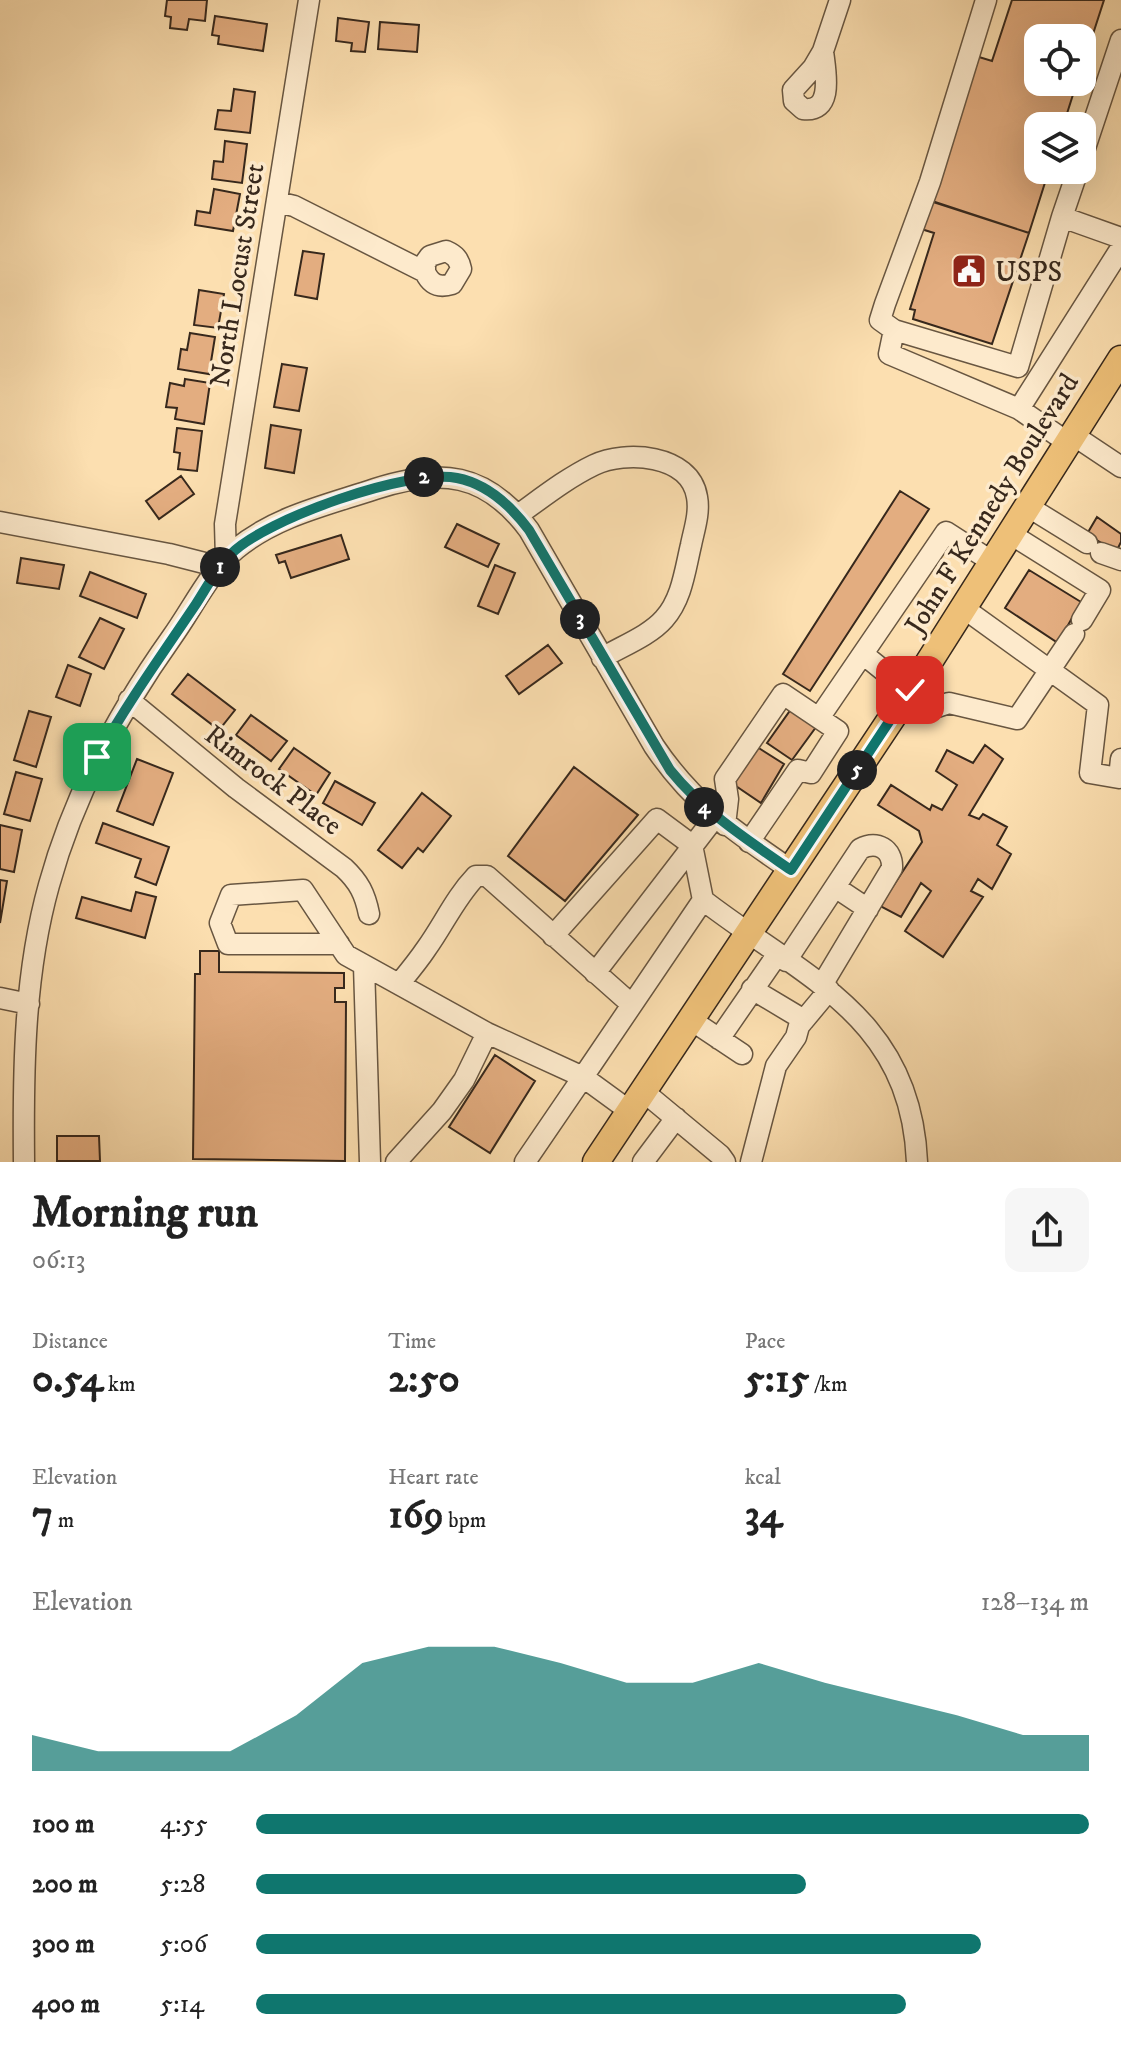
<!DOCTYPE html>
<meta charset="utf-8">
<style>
:root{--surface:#fff;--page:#f6f6f6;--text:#222;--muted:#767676;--accent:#0f766e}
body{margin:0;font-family:"IM FELL DW Pica",serif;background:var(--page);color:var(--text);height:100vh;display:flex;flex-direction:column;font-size:30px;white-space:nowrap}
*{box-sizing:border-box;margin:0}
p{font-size:26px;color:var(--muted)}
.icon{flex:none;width:44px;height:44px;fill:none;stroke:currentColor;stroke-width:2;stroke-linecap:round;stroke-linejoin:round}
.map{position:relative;height:1162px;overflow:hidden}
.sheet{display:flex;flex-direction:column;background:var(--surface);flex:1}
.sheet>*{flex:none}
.buttons{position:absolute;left:1024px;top:24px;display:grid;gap:16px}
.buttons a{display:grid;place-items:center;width:72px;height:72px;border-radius:16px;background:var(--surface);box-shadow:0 8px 32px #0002;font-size:40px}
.pin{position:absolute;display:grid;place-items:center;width:68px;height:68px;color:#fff;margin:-34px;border-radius:16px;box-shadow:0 4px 12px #0006}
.km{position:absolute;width:40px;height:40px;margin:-20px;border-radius:50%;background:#222;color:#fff;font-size:22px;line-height:40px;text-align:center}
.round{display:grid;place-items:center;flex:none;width:84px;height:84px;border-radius:16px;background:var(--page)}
.summary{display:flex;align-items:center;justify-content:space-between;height:136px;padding:0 32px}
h1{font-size:44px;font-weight:800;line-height:60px}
.figures{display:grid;grid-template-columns:repeat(3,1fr);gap:12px;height:136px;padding:8px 32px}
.figures div{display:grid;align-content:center}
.figures b{font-size:40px;font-weight:800}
.figures small{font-size:22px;font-weight:400}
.figures p{font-size:22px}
.chart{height:224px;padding:16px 32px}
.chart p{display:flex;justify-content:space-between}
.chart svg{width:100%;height:144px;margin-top:8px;fill:var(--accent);opacity:.7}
ul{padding:0 32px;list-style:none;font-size:26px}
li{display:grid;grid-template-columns:128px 96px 1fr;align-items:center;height:60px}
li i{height:20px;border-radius:10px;background:var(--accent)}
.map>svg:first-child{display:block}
.building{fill:#e3ad80;stroke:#37281c;stroke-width:2}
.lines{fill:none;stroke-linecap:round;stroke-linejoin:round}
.minor-casing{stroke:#685641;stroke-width:23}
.major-casing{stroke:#37281c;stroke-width:29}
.minor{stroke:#fdeacc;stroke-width:20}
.major{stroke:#eec078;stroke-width:26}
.route-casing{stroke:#fff;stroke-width:16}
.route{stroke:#0f766e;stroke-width:10}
.labels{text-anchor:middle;stroke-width:7;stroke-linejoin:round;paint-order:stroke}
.poi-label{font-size:28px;fill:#37281c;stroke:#fdeacc;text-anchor:start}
.street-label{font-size:28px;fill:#37281c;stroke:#fdeacc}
</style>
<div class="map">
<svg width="1121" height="1162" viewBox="0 0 1121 1162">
<rect width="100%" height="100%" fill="#fcdfb0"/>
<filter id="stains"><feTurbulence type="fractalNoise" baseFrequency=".0025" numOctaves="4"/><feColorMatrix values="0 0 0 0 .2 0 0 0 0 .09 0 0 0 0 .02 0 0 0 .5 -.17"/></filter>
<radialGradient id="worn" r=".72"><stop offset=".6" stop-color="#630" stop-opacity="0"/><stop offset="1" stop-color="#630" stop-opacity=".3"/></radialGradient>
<path class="building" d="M167,0H207L205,21L189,19L187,30L170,28L171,17L165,16Z
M1012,0H1104L1082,68V38H1038V82H1077L1063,126H1038V170H1049L1029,233L932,201L979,57L992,61Z
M215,16L267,24L263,51L218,44L219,36L212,35Z
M338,18L369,22L365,52L351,51L352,43L336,41Z
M380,22L419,25L417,52L378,49Z
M234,89L255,92L250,133L215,129L218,110L231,111Z
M225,141L247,144L242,183L212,179L214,161L223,162Z
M214,189L240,194L233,231L195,225L197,211L210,213Z
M927,200L1029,233L992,344L913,319L915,310L910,309L934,233L918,228Z
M303,251L324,254L317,299L295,295Z
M199,290L224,294L218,328L194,325Z
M190,333L215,337L209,374L178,369L181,349L187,350Z
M282,364L307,368L299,411L274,407Z
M185,379L210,383L204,424L175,419L177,408L166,407L170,383L184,386Z
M271,425L301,430L294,473L265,468Z
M177,428L202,431L197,471L178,469L180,453L174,452Z
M181,476L194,494L159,519L146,501Z
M900,491L929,509L810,691L783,674Z
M1097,517L1121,534V542L1116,552L1087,534Z
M457,524L499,544L488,567L445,547Z
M341,535L349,559L291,578L285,561L279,563L276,555Z
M21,558L64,565L59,589L17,583Z
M495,565L515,573L498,614L478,606Z
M1029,570L1081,602L1058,643L1005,608Z
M90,572L146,594L137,618L80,596Z
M100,618L124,629L104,669L79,657Z
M548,645L562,663L519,694L506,676Z
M68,665L91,674L80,706L56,697Z
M188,674L235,710L219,730L172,694Z
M794,705L819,723L792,760L767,743Z
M29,711L51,717L36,767L14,760Z
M251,715L287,741L271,761L236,735Z
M754,745L784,764L761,803L730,782Z
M985,745L1003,759L969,815L979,819L983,814L1007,827L997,845L1011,854L992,889L978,879L971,891L983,897L943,957L905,931L931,891L921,883L901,917L880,906L922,842L919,831L878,805L891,785L930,810L932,805L942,810L957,785L936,771L947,750L973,763Z
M294,748L330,773L316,795L279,769Z
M137,759L173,773L153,825L117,811Z
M574,767L638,815L565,901L508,856Z
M16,772L42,779L30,821L4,814Z
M335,781L375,803L362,825L323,803Z
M422,793L451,816L423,852L418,848L402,868L378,850Z
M103,823L169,847L156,885L135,877L141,859L96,843Z
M0,825L22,830L14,872L0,869Z
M0,880L7,881L0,923Z
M136,892L156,897L145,938L76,918L82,897L131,911Z
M200,951H219V972L344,973V988H335V1002H346L345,1161L193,1159L195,974H200Z
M495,1055L535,1081L490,1153L449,1127Z
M57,1136H99L100,1161H57Z"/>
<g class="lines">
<defs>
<path id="minor" d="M823,51C825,70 835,113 803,109L794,101L793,90L813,68Z
M823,51L840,0
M1082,157L1121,40
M1078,170L1062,217L1121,238
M277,202L294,206L425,272C431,285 439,288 452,284L461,269C459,259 455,255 446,251L430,256L425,263V272
M894,330L880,320L885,304L930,182L986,0
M1019,409L889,354L894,330L1018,367L1062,217
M1073,435L1121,467
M1067,442L1019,409L1121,248
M1027,506L1087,543
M518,515C543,497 567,478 594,465C625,450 690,454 697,497C700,513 694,530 691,545C685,570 682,599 664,619C649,636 622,646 602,658
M0,522L169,554L220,567
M1009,533L1100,590L1082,620
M1101,553L1121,560
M226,559L225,524L309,0
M962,607L1098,705L1090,773L1119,778L1121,759
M863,654L931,709L949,703L1017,719L1074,634
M129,700L236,788L344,868C359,882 365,894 369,914
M819,718L946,532L991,561
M725,825L728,799L725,779L783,694L838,731L811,773L798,770L749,842
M835,887L868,909
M553,936L657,819L692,845L703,900C804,978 911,1016 917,1162
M339,944H228L220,923L231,895L303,890L346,955L487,1033L583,1077L525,1162
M786,961L860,849C877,840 893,849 892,868L822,985
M364,965L370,1162
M595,973L715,817
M399,984C408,973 418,961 426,949C444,924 455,898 476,876H487L631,1004
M752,989L804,1020
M0,998L29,1004
M691,1020L742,1054
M719,1039L777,955
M644,1092L720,1155L725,1162
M631,1112L583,1077L703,900
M24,1162C23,1070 24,974 49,885C74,794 118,713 172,637C192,609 211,570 236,549C276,516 327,505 375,489C440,468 486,472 529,530L654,746C693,804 734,831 791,870
M396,1162L442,1111L464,1080L487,1033
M643,1162L676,1118
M751,1162L776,1066L796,1037L799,1026L829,990"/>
<path id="major" d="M596,1162L929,662L1121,359"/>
</defs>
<use href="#minor" class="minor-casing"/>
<use href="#major" class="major-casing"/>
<use href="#minor" class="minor"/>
<use href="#major" class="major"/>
</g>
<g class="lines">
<defs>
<path id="route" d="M97,757C128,702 161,656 196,604C207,587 216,569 231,554C265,519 410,468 457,478C488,484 511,506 529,530L670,770C704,812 746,839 791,870L910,690"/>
</defs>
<use href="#route" class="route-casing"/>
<use href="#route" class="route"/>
</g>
<defs>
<symbol id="civic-square" viewBox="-11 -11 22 22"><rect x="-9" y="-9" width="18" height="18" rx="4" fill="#8f2418" stroke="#fdeacc"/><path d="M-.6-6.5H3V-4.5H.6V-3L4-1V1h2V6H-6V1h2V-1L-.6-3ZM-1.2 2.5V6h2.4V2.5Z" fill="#fff"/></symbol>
</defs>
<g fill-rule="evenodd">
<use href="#civic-square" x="949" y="251" width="40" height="40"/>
</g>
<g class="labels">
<g class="poi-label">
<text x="995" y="281">USPS</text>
</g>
<g class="street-label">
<text transform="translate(236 275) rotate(-81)" y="10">North Locust Street</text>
<text transform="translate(991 503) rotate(-58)" y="10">John F Kennedy Boulevard</text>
<text transform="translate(274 779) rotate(37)" y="10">Rimrock Place</text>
</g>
</g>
<rect width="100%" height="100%" filter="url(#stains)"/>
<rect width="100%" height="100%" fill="url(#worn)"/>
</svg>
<div class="buttons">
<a><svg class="icon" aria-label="locate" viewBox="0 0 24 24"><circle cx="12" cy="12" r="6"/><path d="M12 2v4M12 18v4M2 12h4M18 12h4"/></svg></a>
<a><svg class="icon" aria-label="layers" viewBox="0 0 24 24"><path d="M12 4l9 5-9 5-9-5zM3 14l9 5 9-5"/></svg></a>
</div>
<div class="pin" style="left:97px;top:757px;background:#1e9e55"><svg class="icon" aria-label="arrive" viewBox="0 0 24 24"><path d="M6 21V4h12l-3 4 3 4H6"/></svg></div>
<div class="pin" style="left:910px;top:690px;background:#d93025"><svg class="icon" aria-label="check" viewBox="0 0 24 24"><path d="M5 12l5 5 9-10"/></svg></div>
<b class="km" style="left:220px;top:567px">1</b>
<b class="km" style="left:424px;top:477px">2</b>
<b class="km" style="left:580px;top:619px">3</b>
<b class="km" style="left:704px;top:807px">4</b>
<b class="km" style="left:857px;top:770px">5</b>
</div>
<section class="sheet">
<div class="summary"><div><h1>Morning run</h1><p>06:13</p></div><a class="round"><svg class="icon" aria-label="share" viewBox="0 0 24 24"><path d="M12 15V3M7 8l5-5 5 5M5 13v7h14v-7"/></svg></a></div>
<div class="figures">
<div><p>Distance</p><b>0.54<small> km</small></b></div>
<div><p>Time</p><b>2:50</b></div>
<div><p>Pace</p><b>5:15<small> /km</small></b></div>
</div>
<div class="figures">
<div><p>Elevation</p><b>7<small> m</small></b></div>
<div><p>Heart rate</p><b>169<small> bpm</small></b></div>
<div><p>kcal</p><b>34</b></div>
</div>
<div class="chart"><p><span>Elevation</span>128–134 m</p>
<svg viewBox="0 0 160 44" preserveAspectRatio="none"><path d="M0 44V33L10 38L20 38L30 38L40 27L50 11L60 6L70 6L80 11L90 17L100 17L110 11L120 17L130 22L140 27L150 33L160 33V44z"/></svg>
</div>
<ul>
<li><b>100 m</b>4:55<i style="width:100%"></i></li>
<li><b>200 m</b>5:28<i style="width:66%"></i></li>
<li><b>300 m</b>5:06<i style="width:87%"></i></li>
<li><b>400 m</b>5:14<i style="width:78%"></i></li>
</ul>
</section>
